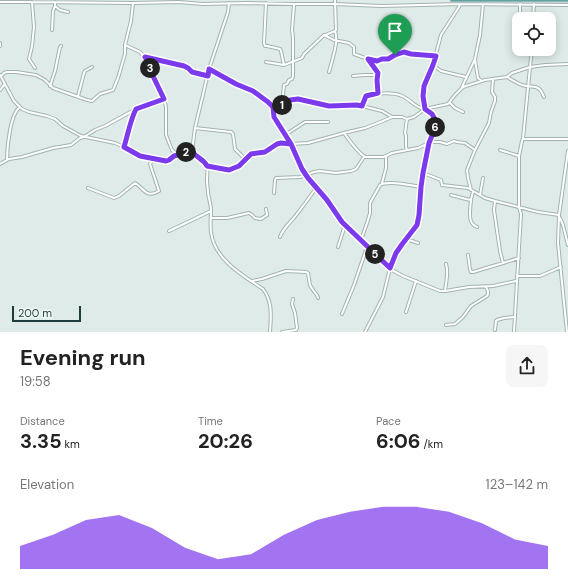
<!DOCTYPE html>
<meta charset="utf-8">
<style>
:root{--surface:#fff;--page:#f6f6f6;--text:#222;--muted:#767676;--accent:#7c3aed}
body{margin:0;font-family:"DM Sans",sans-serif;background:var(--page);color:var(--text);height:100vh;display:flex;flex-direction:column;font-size:15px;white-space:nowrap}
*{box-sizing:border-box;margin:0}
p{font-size:13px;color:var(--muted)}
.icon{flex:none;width:22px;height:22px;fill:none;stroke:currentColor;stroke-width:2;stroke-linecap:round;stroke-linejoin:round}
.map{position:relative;height:332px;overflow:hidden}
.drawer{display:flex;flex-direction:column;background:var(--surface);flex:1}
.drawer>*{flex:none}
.buttons{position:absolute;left:512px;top:12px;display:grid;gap:8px}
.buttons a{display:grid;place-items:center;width:44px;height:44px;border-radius:8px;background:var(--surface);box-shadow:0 2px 10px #0003;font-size:20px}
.scale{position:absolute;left:12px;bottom:10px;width:69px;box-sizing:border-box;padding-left:4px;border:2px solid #1e3c3a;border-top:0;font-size:11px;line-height:14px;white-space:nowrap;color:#1e3c3a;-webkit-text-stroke:3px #eff8f5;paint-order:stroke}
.pin{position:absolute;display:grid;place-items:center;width:34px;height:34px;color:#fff;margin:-41px -17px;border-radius:50% 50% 50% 0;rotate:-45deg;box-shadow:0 0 4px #0007}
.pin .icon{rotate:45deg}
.km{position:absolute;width:20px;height:20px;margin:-10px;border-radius:50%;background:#222;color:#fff;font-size:11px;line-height:20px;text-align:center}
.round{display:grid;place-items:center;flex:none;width:42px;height:42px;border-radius:8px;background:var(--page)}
.headline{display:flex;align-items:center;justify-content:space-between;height:68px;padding:0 20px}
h1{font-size:22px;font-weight:700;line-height:30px}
.stats{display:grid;grid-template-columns:repeat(3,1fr);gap:6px;height:68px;padding:4px 20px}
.stats div{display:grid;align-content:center}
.stats b{font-size:20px;font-weight:700}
.stats small{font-size:11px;font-weight:400}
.stats p{font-size:11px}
.chart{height:112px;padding:8px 20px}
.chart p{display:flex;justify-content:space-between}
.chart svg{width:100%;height:72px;margin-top:4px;fill:var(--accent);opacity:.7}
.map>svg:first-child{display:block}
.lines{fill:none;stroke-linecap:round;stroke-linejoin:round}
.minor-casing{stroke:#a1b3b0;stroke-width:4}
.primary-casing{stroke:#c0c8c8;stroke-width:5}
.minor{stroke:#fff;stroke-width:2}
.primary{stroke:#5fa4a0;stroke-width:3}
.route-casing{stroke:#fff;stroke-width:8}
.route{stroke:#7c3aed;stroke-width:5}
</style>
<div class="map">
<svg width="568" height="332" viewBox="0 0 568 332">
<rect width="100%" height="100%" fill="#deebe8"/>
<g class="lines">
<defs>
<path id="minor" d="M0,2H32L133,3L179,2L203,4L247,3L294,4H335L381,6L460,4L568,5
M32,2L34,27L32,46L29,59L35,68
M55,2V6L60,10L68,12
M229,3L228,12L209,69L195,128L192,151C195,157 204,158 207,165C208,170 207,175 207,181C207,185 208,189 208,193C209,199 211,205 211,211C211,218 210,225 211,232C214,259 242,275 263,289C273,302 271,317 270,332
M266,3L264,43L265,46H267L280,49L281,51L284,65L302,58L304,54L323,36L335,31
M520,4V19
M533,19L534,4
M52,30L53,11L55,6
M324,35L334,40L349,43L354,47V54L365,58L377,61L382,59H389L395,55L402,52L414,55L436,56
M0,43V46
M125,45L140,52L148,61L152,74L164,99L166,107V135L172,150L176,154
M519,47V43
M146,57L184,66L188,68L192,73L208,76
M368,60L378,73L377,80L378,93
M475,60L478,78L482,81
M266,62L284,65
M433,65L441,71L466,77
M209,69L237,84L253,91L268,102L273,107L274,117L291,144L305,175L316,188L321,192L327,200L342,221L368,247L373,253L392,270L403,276L440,291H445L469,287L493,286L516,281
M329,72C332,60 339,42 335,31L336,30L335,0
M0,75L14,101L22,109L29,112L47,116L55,119L63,126L81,136L115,143L124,147L139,156L164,161H167L176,154L192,151
M1,76L4,73L7,72H16L36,75L45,80L53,88L87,100L92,101L100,94L113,90L118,78L125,54V45L131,21L133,3
M353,76L364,75H378
M507,77C512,80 517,83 522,85C534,89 538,82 544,97
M50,86L55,71L60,47L61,46
M462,87L475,59L480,35L483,4
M0,90L5,84
M78,96L84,73L85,71L92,67
M450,103L455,108L463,112
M282,105L284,85L287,84L289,80L292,79L293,76V38L292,30L294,5
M362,106L367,96C376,93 393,92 402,96C410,99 414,107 424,109
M273,107L282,105L290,100L298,99L329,106L357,105L362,106L382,111L392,117
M195,128L231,132L233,134L235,149L245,159
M344,133C350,141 356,151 365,157H384L392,153L418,148L429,143
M285,135L305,122H328
M523,139H568
M430,142H440L447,144L454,141L457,142L465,143L475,150
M124,147C128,135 130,122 135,110
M407,150L406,147V136L405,133L407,119
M500,150L519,156
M7,160C7,148 10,114 20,107
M0,164L9,159L22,157L53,148L71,145L80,138L84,137L95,130L105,126L136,109L164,99
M207,166L229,170L239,166L251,154L265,152L277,144L281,143L291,144L308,143L344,133L365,128L383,121L392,117H402L407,119L414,117L425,109L448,104L455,95L463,87L485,80L507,77L512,73L530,67L545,65L568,64
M423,173L441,180L442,185L468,188L485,198L495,201L538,212L559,215
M382,183L386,168V157
M88,188L114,198L119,196L135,183C144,188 146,199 159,191L150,164L152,160L154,159
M471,190L468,178L467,170L475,150L489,123L491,112L495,101V97L492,92L493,79
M473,192C471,197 468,218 472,223C473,225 475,226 477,227
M274,193L275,180L276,178L300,177L314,172L320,171L336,173L351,171L356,169L364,157
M451,195L466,199L471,200
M480,195L483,178
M495,201L494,210L500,251L503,263
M211,218H227L249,213L252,215L255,218L261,219L267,215L266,209
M560,218L563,225L568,245
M169,231L211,211
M280,237C283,228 291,222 297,214C303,206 310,197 316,188
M406,239L418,243
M361,240L367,223L370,213V203L380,185C387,180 411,185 421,187
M338,247L345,225
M468,255L470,269L471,272H473L503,263L519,258
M517,276H540L561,267
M252,281L262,279L286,271L306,272L308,273L310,285L313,290L317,295L318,298
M445,291C446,282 449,273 446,264
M406,312L416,281
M342,314L354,285L366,250L368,247
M446,325L455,324L463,317L471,306L487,296C489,293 488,290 486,287
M495,330L496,321L497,320L504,318L514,317
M282,332L296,330L297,328L295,313L292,304L293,299
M365,332L383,297L390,268L396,253L403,243L417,225L420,213L421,187L423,173L429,143L435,128L436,121L432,114L425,109L423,96L425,82L433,65L441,35L459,7L460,4
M514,332C516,293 519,253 521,214L519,207V156L522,141L523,139L530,67L532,49
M567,332L558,243L559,215L568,151"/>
<path id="primary" d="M452,0H568"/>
</defs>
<use href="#minor" class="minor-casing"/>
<use href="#primary" class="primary-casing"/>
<use href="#minor" class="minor"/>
<use href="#primary" class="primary"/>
</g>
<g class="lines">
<defs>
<path id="route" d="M395,55L388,59H382L377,61L368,59L378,73L377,80L378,93L366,96L362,106L357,105L329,106L298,99L290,100L282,105L273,107L274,117L291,144L281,143L277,144L265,152L251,154L239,166L229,170L207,166C203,158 196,158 192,151L174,156L169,160L166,161L140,156L124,147C128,134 130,121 136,109L164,99L152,74L148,61L145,57L184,66L188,68L192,72L208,76L209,69L236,84L253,91L268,102L273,107L274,117L291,144L302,169L308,178L327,200L342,222L368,247L374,253L390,268L396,253L403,243L417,225L419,215L421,187L423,173L429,143L435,128L436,121L432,114L425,109L423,96L424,86L433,65L436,56L411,54L404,52L395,55"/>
</defs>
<use href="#route" class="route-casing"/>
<use href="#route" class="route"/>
</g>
</svg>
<div class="buttons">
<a><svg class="icon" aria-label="locate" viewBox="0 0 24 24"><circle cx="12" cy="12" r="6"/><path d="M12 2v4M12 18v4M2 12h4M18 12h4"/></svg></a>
</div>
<div class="scale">200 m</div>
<div class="pin" style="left:395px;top:55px;background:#1e9e55"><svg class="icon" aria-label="arrive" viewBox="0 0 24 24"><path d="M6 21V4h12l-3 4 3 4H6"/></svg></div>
<b class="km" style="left:282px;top:105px">1</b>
<b class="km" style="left:186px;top:152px">2</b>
<b class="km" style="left:150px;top:68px">3</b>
<b class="km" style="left:375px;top:254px">5</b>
<b class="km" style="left:435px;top:127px">6</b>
</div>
<section class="drawer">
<div class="headline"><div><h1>Evening run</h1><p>19:58</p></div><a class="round"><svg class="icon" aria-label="share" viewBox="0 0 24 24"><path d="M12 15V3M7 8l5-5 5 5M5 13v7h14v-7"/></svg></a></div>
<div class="stats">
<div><p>Distance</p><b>3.35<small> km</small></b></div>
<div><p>Time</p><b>20:26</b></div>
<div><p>Pace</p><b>6:06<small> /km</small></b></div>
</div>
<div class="chart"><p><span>Elevation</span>123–142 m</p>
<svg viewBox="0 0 160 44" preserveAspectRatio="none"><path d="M0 44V30L10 23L20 14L30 11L40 19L50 31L60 38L70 35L80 23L90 14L100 9L110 6L120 6L130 9L140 16L150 26L160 30V44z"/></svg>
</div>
</section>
